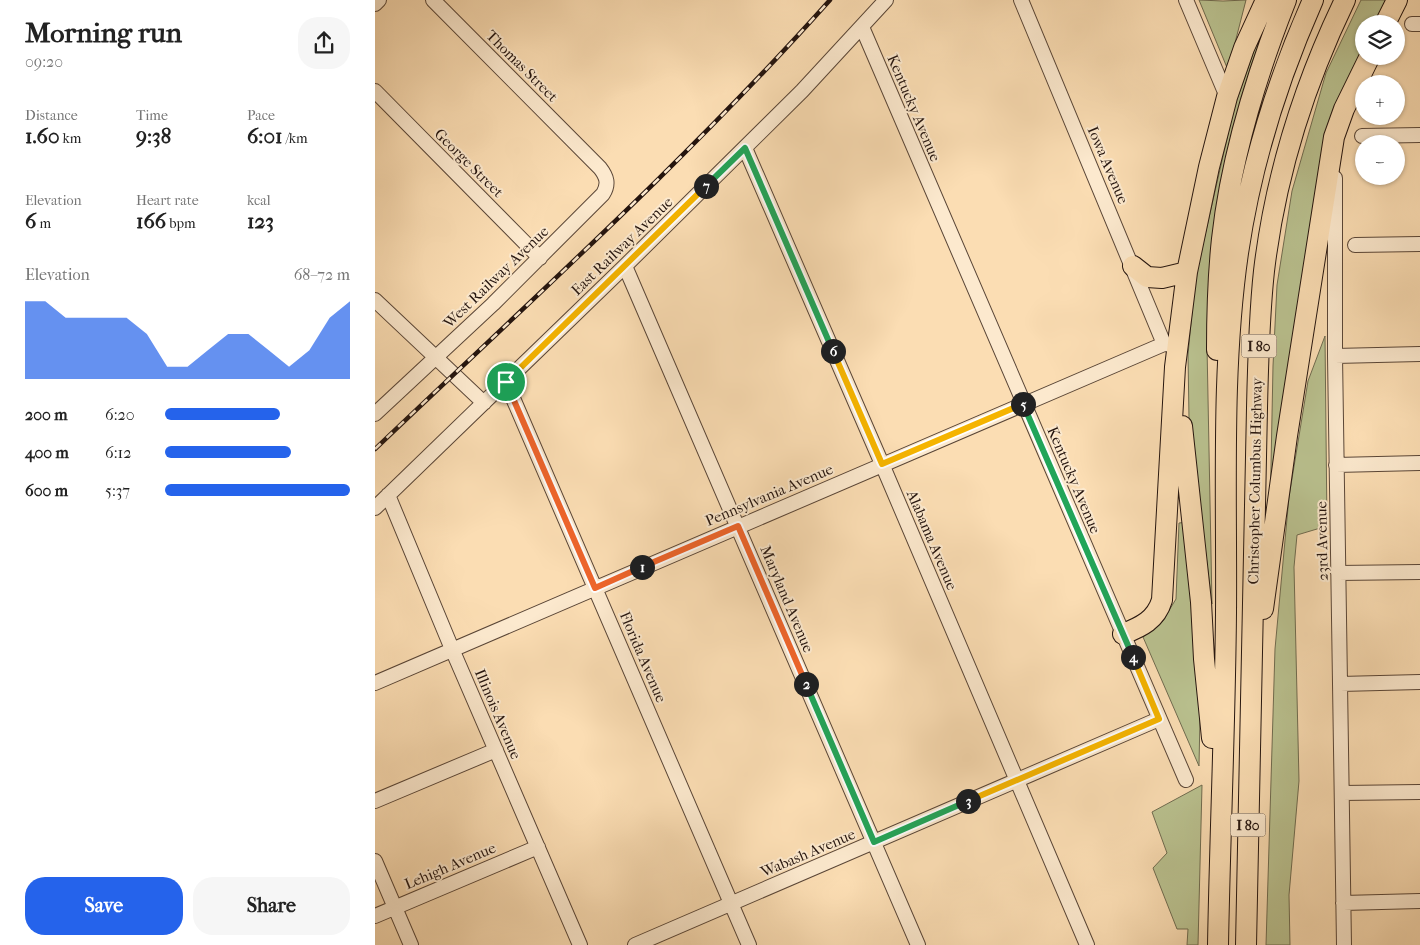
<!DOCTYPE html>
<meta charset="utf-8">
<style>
:root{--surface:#fff;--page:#f6f6f6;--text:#222;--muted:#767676;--accent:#2563eb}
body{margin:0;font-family:"IM FELL French Canon",serif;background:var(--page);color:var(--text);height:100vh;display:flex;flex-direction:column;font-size:19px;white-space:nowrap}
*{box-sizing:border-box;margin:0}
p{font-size:16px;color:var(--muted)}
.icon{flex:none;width:28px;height:28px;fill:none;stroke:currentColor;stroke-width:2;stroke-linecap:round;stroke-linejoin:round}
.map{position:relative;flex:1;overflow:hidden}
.details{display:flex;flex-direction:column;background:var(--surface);width:375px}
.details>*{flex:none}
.buttons{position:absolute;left:980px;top:15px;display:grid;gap:10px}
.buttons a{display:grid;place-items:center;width:50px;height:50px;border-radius:50%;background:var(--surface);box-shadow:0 1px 4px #0004;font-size:25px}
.pin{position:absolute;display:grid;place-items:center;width:42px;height:42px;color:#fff;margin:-21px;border:2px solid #fff;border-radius:50%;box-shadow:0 1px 5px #0007}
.km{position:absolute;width:25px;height:25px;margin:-12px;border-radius:50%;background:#222;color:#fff;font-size:14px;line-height:25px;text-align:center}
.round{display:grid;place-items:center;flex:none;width:52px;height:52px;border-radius:20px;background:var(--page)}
.head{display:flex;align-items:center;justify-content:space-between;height:85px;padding:0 25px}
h1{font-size:28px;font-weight:700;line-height:38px}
.metrics{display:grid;grid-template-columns:repeat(3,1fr);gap:8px;height:85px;padding:5px 25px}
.metrics div{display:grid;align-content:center}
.metrics b{font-size:21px;font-weight:700}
.metrics small{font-size:14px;font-weight:400}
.metrics p{font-size:14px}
.chart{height:140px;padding:10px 25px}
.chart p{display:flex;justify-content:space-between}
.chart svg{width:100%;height:90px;margin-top:5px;fill:var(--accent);opacity:.7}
.primary-button{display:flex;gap:10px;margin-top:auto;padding:10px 25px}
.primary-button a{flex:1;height:58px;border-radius:20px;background:var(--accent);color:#fff;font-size:20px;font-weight:700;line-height:58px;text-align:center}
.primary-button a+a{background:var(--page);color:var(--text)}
ul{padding:0 25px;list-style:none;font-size:16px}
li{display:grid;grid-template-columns:80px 60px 1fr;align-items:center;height:38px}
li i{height:12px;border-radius:6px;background:var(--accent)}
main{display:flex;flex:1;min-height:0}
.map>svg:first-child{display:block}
.green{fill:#bac290;stroke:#6f6b4f}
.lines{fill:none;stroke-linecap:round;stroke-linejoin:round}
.minor-casing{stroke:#5a4637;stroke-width:16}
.highway-casing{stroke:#24140e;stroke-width:22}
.minor{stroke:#fce9ce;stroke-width:14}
.highway{stroke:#fbddb3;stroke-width:20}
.rail-casing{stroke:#24140e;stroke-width:4.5}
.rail{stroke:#fce9ce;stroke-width:2.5;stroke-dasharray:8;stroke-linecap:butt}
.split-1-casing{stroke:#fff;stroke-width:10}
.split-2-casing{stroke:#fff;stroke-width:10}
.split-3-casing{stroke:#fff;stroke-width:10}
.split-4-casing{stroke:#fff;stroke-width:10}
.split-5-casing{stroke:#fff;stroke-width:10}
.split-6-casing{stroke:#fff;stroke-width:10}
.split-7-casing{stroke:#fff;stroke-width:10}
.split-8-casing{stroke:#fff;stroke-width:10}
.split-1{stroke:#f0652b;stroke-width:6}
.split-2{stroke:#f0652b;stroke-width:6}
.split-3{stroke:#22a559;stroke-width:6}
.split-4{stroke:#f5b400;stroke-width:6}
.split-5{stroke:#22a559;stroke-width:6}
.split-6{stroke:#f5b400;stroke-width:6}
.split-7{stroke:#22a559;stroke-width:6}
.split-8{stroke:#f5b400;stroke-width:6}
.labels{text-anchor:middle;stroke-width:4;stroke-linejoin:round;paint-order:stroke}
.shield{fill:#fce9ce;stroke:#655448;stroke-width:1}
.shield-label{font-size:14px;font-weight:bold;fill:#24140e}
.street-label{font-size:15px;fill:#24140e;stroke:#fce9ce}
</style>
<main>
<section class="details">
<div class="head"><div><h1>Morning run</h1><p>09:20</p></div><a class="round"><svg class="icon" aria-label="share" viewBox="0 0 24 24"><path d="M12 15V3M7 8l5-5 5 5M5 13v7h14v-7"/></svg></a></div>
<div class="metrics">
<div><p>Distance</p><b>1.60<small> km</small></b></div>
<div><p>Time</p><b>9:38</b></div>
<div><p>Pace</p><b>6:01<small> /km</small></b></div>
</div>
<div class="metrics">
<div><p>Elevation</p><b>6<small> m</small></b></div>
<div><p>Heart rate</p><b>166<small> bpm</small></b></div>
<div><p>kcal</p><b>123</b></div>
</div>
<div class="chart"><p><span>Elevation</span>68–72 m</p>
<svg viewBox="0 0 160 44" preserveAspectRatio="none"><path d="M0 44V6L10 6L20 14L30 14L40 14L50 14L60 22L70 38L80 38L90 30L100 22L110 22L120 30L130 38L140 30L150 14L160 6V44z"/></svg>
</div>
<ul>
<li><b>200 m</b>6:20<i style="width:62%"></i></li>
<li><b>400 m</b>6:12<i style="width:68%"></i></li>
<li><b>600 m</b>5:37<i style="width:100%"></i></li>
</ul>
<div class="primary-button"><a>Save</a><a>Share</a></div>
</section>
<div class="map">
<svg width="1045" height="945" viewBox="0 0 1045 945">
<rect width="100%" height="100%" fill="#fbddb3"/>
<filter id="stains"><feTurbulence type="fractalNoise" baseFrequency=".004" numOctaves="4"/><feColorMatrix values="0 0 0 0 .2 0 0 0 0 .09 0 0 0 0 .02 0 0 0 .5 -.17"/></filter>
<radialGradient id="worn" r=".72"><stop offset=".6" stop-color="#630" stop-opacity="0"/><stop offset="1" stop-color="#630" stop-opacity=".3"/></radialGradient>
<path class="green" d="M824,0L848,1L871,0L853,70Z
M986,0H1017L1004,24H989V52L967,98L895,516L898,366L902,285L917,191L951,73Z
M888,25L897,26L832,346L837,604L814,419L813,355L820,279L859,108Z
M950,336L952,526L922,535L919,567L924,781L914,895L915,945H891L900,649L914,497L933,381Z
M813,522L826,664L824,766L768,637L787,622L801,599L804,523Z
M827,785L823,945H812L813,929H802L778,868L792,853L777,812Z"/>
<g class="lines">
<defs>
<path id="minor" d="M646,0L789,344
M811,0L852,97
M0,4L4,0
M1037,24H1045
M487,27L811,780
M0,91L165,258
M987,136L1045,135
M370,148L507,464L712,945
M960,178V356L969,945
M980,245L1045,244
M250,266L543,945
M0,300L109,403
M960,356L1045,354
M131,382L374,945
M0,414L118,304L228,194C234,184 232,177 225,168L58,0
M961,465L1045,463
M13,495L77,649L205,945
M0,508L250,266L427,91L511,0
M963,573L1045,572
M0,683L789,344L802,345
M965,684L1045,682
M967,793L1045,792
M0,801L121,750
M0,861L36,945
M968,903L1045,901
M0,916L163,847
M260,945L784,719"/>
<path id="highway" d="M1010,24L1022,0
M758,266L772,277L787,278L812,272
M842,350C842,313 843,276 847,239C856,157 881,76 911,0
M807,426L826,602L829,659L837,738
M888,609L912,436L959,137L969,109L995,56
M748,634C766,627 781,620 787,600L800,367L812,272L834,167L852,97L869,48L891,0
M843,945C845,834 850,724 851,613C852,494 846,371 863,253C876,165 902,81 938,0
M871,945L882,408C883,362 884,317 889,271C900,178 929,85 970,0"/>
</defs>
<use href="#minor" class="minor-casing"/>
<use href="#highway" class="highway-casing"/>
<use href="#minor" class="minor"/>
<use href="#highway" class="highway"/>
<defs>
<path id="rail" d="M0,449C154,302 313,159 455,0"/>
</defs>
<use href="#rail" class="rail-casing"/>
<use href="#rail" class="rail"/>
</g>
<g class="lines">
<defs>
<path id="split-1" d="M131,382L220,588L267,567"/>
<path id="split-2" d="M267,567L363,526L431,684"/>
<path id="split-3" d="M431,684L499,842L593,801"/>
<path id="split-4" d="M593,801L784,719L758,657"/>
<path id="split-5" d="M648,404L758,657"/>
<path id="split-6" d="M458,351L507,464L648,404"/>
<path id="split-7" d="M331,186L370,148L458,351"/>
<path id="split-8" d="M131,382L331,186"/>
</defs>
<use href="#split-1" class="split-1-casing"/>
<use href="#split-2" class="split-2-casing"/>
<use href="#split-3" class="split-3-casing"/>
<use href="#split-4" class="split-4-casing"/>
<use href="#split-5" class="split-5-casing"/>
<use href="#split-6" class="split-6-casing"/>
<use href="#split-7" class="split-7-casing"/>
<use href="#split-8" class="split-8-casing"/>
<use href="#split-1" class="split-1"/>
<use href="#split-2" class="split-2"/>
<use href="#split-3" class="split-3"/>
<use href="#split-4" class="split-4"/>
<use href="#split-5" class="split-5"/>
<use href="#split-6" class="split-6"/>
<use href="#split-7" class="split-7"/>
<use href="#split-8" class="split-8"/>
</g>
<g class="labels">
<g class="shield">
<rect x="866.5" y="334.5" width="35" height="23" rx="4"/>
<rect x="855.5" y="813.5" width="35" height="23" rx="4"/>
</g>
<g class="shield-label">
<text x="884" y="351">I 80</text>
<text x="873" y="830">I 80</text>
</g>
<g class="street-label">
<text transform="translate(147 66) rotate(45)" y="5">Thomas Street</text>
<text transform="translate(539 108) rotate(67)" y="5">Kentucky Avenue</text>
<text transform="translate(94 163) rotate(45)" y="5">George Street</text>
<text transform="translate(733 165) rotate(67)" y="5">Iowa Avenue</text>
<text transform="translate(247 246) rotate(-44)" y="5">East Railway Avenue</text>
<text transform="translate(121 277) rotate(-44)" y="5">West Railway Avenue</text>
<text transform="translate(699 480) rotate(67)" y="5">Kentucky Avenue</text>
<text transform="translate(880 481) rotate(-89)" y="5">Christopher Columbus Highway</text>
<text transform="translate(394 495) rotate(-23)" y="5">Pennsylvania Avenue</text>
<text transform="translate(557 540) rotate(67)" y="5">Alabama Avenue</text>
<text transform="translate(947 541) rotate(-91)" y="5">23rd Avenue</text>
<text transform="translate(412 599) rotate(67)" y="5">Maryland Avenue</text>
<text transform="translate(268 657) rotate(67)" y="5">Florida Avenue</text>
<text transform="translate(123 714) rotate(67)" y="5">Illinois Avenue</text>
<text transform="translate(433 853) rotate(-23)" y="5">Wabash Avenue</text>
<text transform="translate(75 866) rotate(-23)" y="5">Lehigh Avenue</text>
</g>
</g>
<rect width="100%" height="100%" filter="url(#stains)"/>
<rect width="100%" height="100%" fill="url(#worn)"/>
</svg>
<div class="buttons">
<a><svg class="icon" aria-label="layers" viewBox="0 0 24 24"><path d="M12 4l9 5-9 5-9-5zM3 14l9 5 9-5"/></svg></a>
<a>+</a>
<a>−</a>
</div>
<div class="pin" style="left:131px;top:382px;background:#1e9e55"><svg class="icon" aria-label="arrive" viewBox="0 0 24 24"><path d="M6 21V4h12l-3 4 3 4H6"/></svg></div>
<b class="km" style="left:267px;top:567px">1</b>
<b class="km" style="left:431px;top:684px">2</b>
<b class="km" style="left:593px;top:801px">3</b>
<b class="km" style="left:758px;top:657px">4</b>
<b class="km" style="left:648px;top:404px">5</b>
<b class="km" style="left:458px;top:351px">6</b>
<b class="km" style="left:331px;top:186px">7</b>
</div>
</main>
